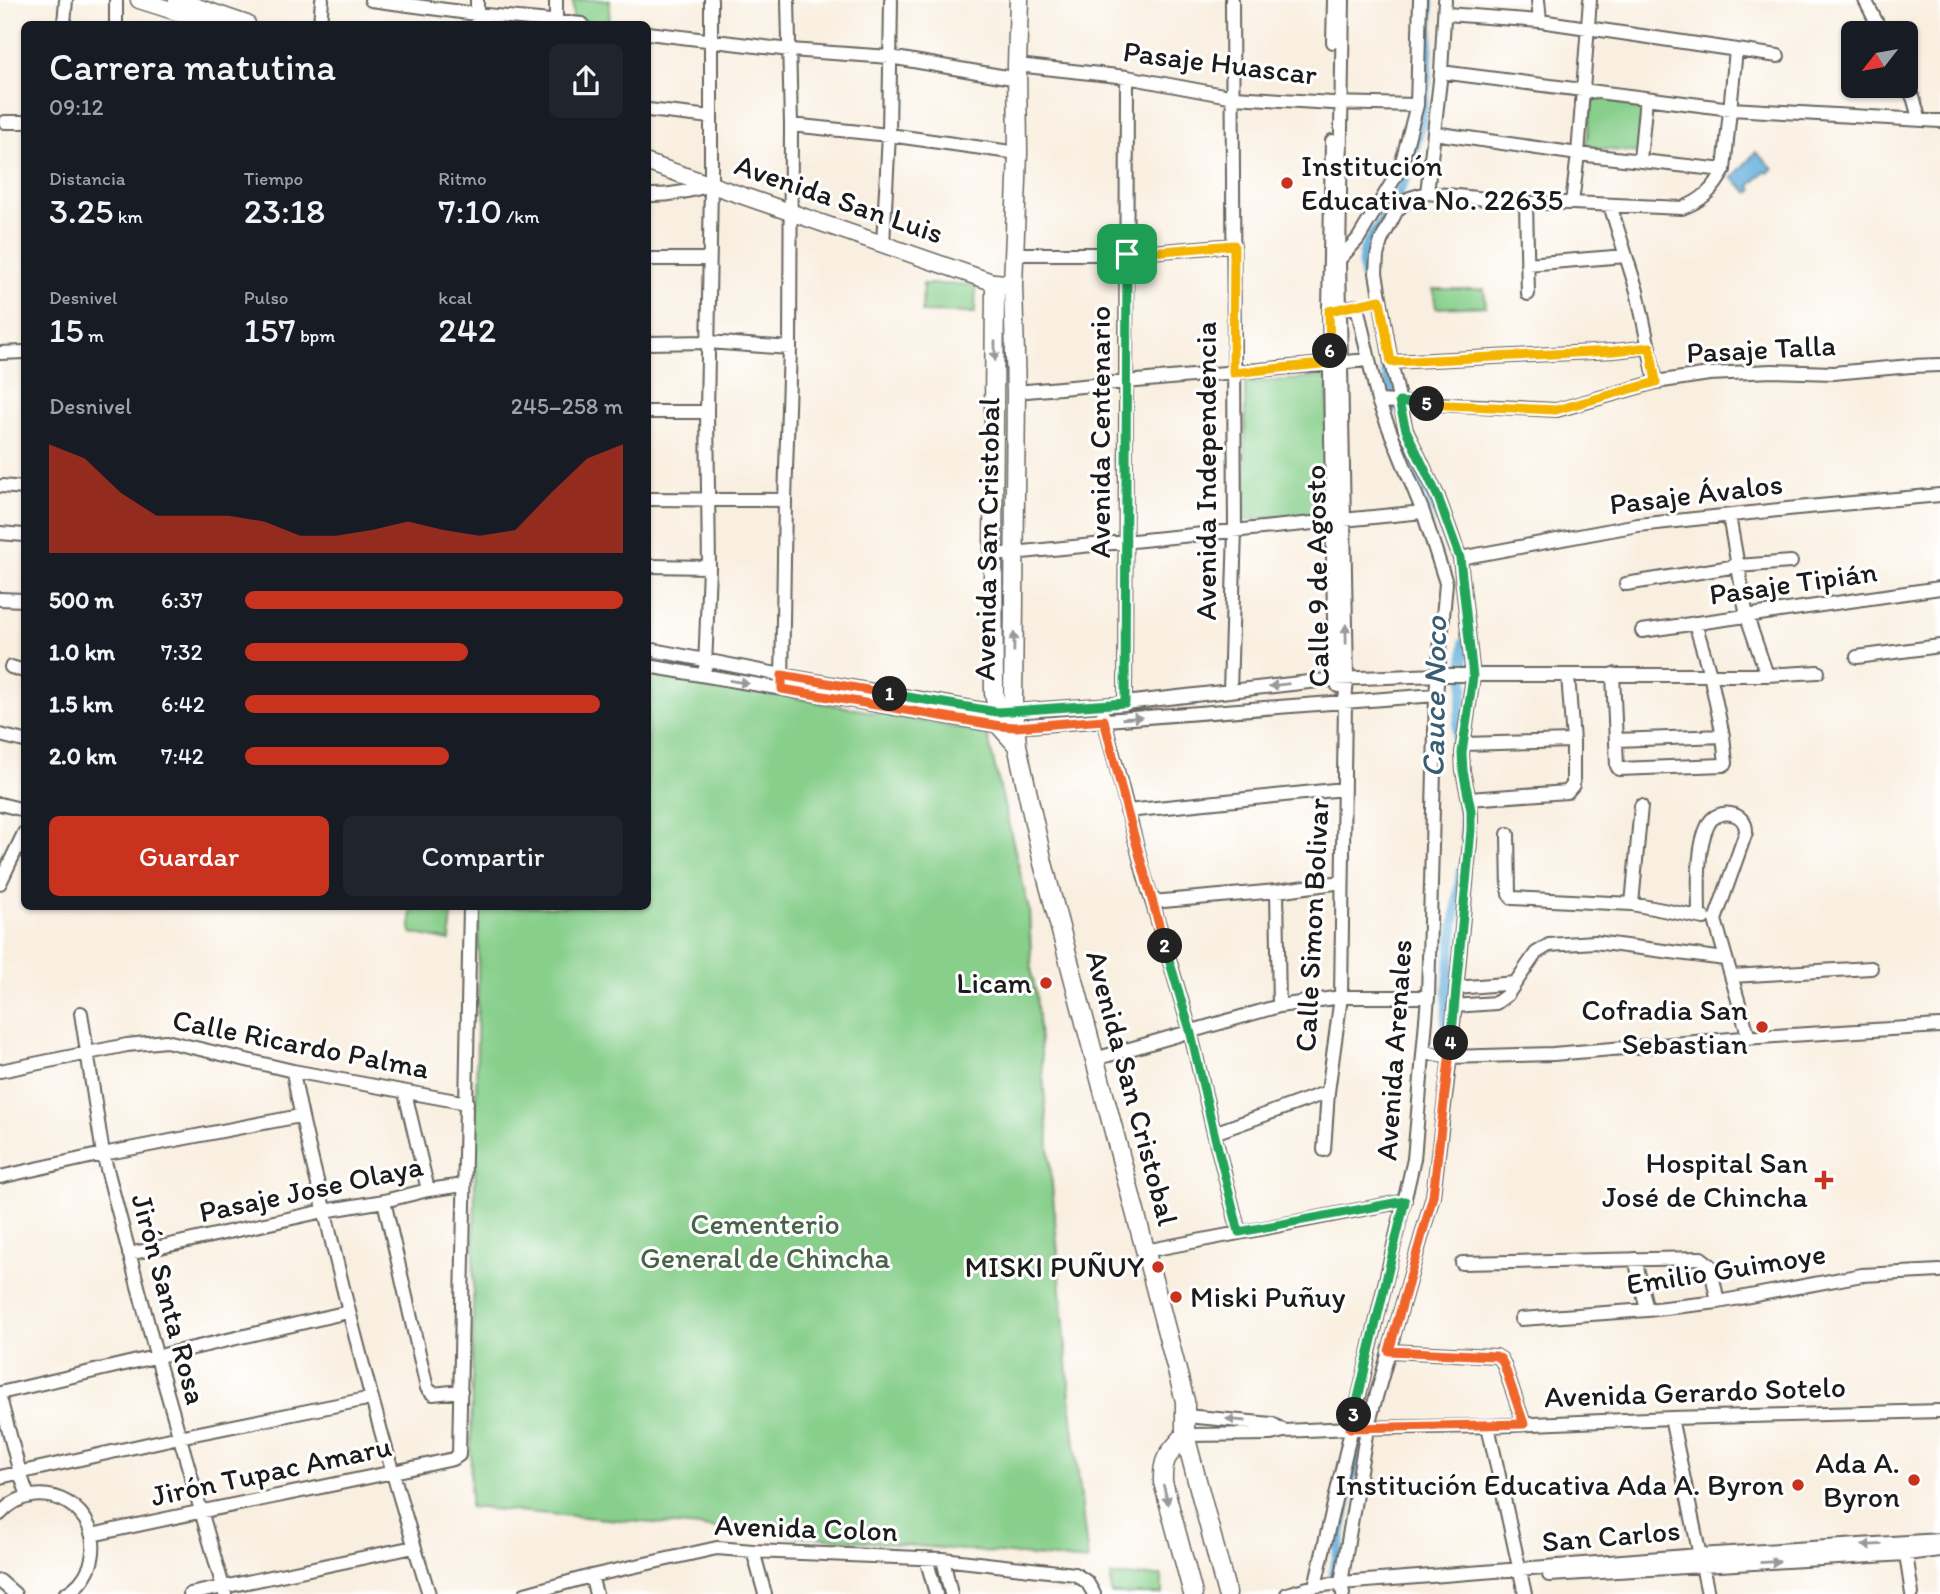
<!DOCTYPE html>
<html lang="es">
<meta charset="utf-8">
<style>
:root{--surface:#171b24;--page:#20242c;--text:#f1f3f6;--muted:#9ea1a6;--accent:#c8321e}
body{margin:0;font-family:Itim,sans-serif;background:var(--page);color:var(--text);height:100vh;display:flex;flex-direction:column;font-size:26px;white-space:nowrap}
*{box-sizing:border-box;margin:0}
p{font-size:23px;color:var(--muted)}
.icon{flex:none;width:38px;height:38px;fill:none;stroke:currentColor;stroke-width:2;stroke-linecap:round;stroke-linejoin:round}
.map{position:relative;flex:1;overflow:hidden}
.sheet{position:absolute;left:21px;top:21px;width:630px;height:889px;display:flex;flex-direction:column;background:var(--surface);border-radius:10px;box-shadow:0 2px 5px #0004}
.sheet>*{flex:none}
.needle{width:46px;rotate:239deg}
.controls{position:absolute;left:1841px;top:21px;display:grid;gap:14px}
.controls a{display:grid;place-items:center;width:77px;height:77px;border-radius:10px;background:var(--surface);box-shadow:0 2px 5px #0004;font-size:35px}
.pin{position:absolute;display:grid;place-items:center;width:60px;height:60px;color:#fff;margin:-30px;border-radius:14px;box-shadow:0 4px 10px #0006}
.km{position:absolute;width:35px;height:35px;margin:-18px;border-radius:50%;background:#222;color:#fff;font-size:19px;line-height:35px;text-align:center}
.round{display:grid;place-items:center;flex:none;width:74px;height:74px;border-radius:10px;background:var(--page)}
.overview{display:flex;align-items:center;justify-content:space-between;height:119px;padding:0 28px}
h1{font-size:38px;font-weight:600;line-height:52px}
.stats{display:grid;grid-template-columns:repeat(3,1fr);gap:10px;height:119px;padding:7px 28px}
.stats div{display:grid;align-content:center}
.stats b{font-size:35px;font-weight:600}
.stats small{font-size:19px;font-weight:400}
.stats p{font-size:19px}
.chart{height:196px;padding:14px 28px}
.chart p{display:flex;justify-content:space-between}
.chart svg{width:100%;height:126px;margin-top:7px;fill:var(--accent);opacity:.7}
.primary-button{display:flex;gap:14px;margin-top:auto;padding:14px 28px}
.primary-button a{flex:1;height:80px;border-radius:10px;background:var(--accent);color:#fff;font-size:28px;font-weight:600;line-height:80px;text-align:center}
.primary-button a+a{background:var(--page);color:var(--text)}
ul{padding:0 28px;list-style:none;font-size:23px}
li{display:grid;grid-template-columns:112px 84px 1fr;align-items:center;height:52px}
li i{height:18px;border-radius:9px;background:var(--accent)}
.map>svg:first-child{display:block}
.green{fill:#87cf8b;stroke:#527654;stroke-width:2}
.water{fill:#5fadd9;stroke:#3e647a;stroke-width:2}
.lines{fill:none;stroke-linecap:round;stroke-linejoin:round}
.canal{stroke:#5fadd9;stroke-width:10}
.minor-casing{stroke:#696661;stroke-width:16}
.major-casing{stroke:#696661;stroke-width:19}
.highway-casing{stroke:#696661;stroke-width:21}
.minor{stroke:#fff;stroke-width:12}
.major{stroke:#fff;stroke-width:16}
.highway{stroke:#fff;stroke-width:18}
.oneway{fill:#999}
.split-1-casing{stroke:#fff;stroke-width:14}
.split-2-casing{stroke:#fff;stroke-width:14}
.split-3-casing{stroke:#fff;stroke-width:14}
.split-4-casing{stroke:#fff;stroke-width:14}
.split-5-casing{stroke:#fff;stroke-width:14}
.split-6-casing{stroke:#fff;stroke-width:14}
.split-7-casing{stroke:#fff;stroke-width:14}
.split-1{stroke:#22a559;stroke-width:9}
.split-2{stroke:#f0652b;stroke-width:9}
.split-3{stroke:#22a559;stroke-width:9}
.split-4{stroke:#f0652b;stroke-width:9}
.split-5{stroke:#22a559;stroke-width:9}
.split-6{stroke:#f5b400;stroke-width:9}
.split-7{stroke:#f5b400;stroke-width:9}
.poi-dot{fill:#c8321e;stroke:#fff;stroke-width:2.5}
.labels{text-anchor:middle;stroke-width:6;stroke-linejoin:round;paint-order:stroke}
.street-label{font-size:30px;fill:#1c1c1c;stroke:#fff}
.poi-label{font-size:30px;fill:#1c1c1c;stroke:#fff;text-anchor:end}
.park-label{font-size:30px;fill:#476448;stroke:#fff}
.water-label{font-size:32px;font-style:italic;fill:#3a5d71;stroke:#fff}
</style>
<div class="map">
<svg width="1940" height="1594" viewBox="0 0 1940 1594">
<rect width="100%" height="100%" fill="#fff"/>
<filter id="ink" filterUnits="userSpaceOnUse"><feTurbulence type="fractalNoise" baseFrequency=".0143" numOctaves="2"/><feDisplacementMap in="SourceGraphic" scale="14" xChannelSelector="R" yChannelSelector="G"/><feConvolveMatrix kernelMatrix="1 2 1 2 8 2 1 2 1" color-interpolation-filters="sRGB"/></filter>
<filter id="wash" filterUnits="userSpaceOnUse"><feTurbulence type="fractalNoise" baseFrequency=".00686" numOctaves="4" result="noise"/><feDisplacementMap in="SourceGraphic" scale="28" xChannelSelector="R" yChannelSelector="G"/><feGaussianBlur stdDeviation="1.57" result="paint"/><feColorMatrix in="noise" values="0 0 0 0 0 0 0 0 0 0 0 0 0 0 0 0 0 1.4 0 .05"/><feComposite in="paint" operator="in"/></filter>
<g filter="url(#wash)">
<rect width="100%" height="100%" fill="#f9efe0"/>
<path class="green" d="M573,0H610L609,24L573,20Z
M1593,93L1644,100L1638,153L1586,147Z
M923,284L976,285L975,313L922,312Z
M1433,289H1484L1486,306L1436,308Z
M1328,377L1326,513L1245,520V383Z
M648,671L987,733L1029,910L1032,976L1036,994L1071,1409L1088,1561L470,1507L479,907L648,906Z
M452,908L450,941L411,933V910Z
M1111,1576H1162V1594H1111Z"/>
<path class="water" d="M1756,152L1773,168L1768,173L1765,171L1750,186L1753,190L1749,193L1732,178Z"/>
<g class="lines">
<path class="canal" d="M1395,408C1385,372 1378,336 1371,299C1368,285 1361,273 1363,258C1364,243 1374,233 1382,221C1391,206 1401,190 1407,174C1428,118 1429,58 1429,0
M1412,456L1431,498L1453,555
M1464,642V687L1457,728L1455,770L1464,816L1465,839
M1445,1045L1449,970L1461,871
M1333,1579L1358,1443L1363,1427"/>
</g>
</g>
<g filter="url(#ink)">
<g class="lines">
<defs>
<path id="minor" d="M116,0V24
M371,0L476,14L582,24
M1538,0L1540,21
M1865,0L1882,33
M1446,14L1540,21L1778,56
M64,24L66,0
M320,24L322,0
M477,24V0
M556,24V0
M648,33L790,50L890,57L1018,79
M1333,42L1334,0
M1017,65L1127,77L1234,97L1332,103L1417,105
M1441,72L1731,109L1940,121
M1906,80L1914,100L1919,118
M648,110L711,117
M5,122H24
M791,125L889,135L1018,153
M1434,133L1578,154L1724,170
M1332,141L1329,311L1335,679L1338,686
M1640,160L1646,98
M1427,193L1526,203H1572L1682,208C1702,201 1714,189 1724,170L1736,50
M648,195C670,196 689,191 711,185
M1526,203L1528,294
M1572,203L1578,154L1590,0
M1610,205L1637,291L1656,382
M883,244L889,135L891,0
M1013,254H1127L1234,245
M648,259H709
M1337,262L1358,239L1400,169L1417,105L1420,0
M1527,264L1626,256
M648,343L708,342L790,348
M0,353L24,352
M1391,362L1614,351L1650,347
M1016,392L1368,360
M1378,401L1557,410L1656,382L1709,374L1772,371L1833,373L1911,366L1940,365
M648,412H707
M2,486L24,488
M648,499L785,500
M1729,516L1747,617L1767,675
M0,533L24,535
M993,555L1423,512
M1460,558L1638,525L1797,508L1940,495
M648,566L709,567
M1626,584L1737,566L1791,562
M0,599L24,600
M1642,631L1940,588
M648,649L782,675L997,712L1125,703L1335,679L1438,675H1767L1818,672
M1857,657L1940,646
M648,666L1000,726L1015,727L1436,695
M11,667L24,671
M705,668L709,567L707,412L711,185V0
M1613,674L1617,766L1619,769L1723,765L1726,763L1723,736L1710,674L1695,623
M782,682L785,500L790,348L791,125L788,0
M1230,691L1235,530L1232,0
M1125,703L1127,77
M1103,715L1144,874L1190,1030L1214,1133L1239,1232
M0,735L24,741
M1616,740L1723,736
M1464,744L1573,741
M1469,799L1567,792L1573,785V741L1568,675
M0,804L24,810
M1127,811L1344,789
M1508,834L1509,894L1512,898L1632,904L1704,918
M0,883L24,833
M1277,891L1279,1006
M1152,902L1277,891L1342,882
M1632,904L1641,806
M1699,917C1699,889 1696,849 1708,825C1716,807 1747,811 1746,832L1715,920L1749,1038
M1732,976L1871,968
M1456,988L1515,983
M1454,1006L1496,1003L1507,995L1536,953L1549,945L1595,942L1725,959
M81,1013L103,1154L157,1358L225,1594
M1424,1052L1450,1057L1553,1054L1743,1038L1940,1026
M1095,1059L1279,1006L1341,997H1428
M0,1071L127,1045L166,1041L293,1071L467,1103
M293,1071C301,1122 315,1171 327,1221C356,1346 391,1471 429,1594
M405,1093L428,1190
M1214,1133L1328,1092
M1324,1150L1328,1092L1341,997L1345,702L1347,678L1339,260L1343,0
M0,1177L103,1154L300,1116
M384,1201L427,1388L433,1394L461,1391
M1145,1251L1405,1201
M129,1254L324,1211L384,1201L428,1190L464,1185
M1635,1259L1647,1310
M1462,1263L1701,1258L1710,1265L1718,1302
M1521,1319L1647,1310L1718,1302L1862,1275L1940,1271
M1389,1351L1496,1356L1501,1359L1504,1365L1524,1424
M0,1393L348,1312
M0,1398L20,1473L28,1496
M1186,1416L1272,1424L1284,1431
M1671,1418L1708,1594
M1488,1426L1525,1594
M1185,1435L1271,1434L1284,1431L1351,1428L1488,1426L1671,1418L1940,1411
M0,1477L179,1437L372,1398
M0,1514C40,1470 109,1510 90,1566C85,1578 77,1588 65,1594
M92,1535C212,1508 333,1486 453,1459L459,1455L470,906
M753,1551L765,1594
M1906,1554L1912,1594
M926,1558L936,1594
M943,1559L951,1594
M1549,1575L1906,1554L1940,1550
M591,1576L596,1594
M0,1581L15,1594
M1315,1586L1414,1159L1428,997L1436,695L1446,583L1423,512L1378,401L1357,306L1329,311
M190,1594L414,1547
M525,1594L591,1576L717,1548L753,1551L943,1559L1075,1574L1087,1582L1094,1594
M1287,1594L1315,1586L1341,1583L1699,1555L1940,1540
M1343,1594L1341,1583L1367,1429L1433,1196L1450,1057L1471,830V810L1463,771L1462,753L1473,677L1460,558L1438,497L1406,430L1391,362L1376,273L1377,256L1381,241L1397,210L1410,198L1427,193L1441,72L1445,0"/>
<path id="major" d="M139,0L215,24
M177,0L247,24
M648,163L995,283"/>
<path id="highway" d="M1019,0L1017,65L1018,153L1013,285L1016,392L1013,701L1017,745L1043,863L1185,1401V1435L1227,1594
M1013,285L995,283L993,555L994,693L1000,726L1017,745
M1185,1435C1169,1454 1162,1457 1163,1482L1193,1594"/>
</defs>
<use href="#minor" class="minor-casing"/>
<use href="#major" class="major-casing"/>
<use href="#highway" class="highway-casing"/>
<use href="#minor" class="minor"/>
<use href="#major" class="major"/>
<use href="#highway" class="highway"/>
</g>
<defs><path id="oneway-solid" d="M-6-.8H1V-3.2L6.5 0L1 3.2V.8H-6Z" transform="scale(1.75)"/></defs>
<g class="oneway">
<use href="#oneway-solid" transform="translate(995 351) rotate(90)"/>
<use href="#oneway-solid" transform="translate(1346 634) rotate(-91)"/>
<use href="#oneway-solid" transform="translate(1014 642) rotate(-89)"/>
<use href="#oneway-solid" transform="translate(739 682) rotate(10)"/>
<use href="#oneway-solid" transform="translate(1279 685) rotate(173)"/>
<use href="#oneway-solid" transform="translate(1132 718) rotate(-4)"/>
<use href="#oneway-solid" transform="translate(1236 1420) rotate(-174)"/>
<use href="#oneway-solid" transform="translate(1166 1495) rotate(75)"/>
<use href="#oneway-solid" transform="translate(1872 1545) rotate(177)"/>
<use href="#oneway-solid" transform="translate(1770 1562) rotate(-3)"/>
</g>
</g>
<g class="lines" filter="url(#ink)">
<defs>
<path id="split-1" d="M890,694L997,712L1125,703L1127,254"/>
<path id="split-2" d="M890,694L782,675V689L1000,726L1016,727L1104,720L1127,811L1165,946"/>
<path id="split-3" d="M1165,946L1190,1030L1214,1133L1239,1232L1405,1201L1354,1415"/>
<path id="split-4" d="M1354,1415L1350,1428L1524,1424L1504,1365L1501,1359L1496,1356L1389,1351L1433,1196L1451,1043"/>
<path id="split-5" d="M1427,404L1399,402L1406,430L1438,497L1460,558L1473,677L1462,753L1463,771L1471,810V830L1451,1043"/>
<path id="split-6" d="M1330,351L1329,311L1380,300L1391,362L1614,351L1650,347L1656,382L1556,410L1427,404"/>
<path id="split-7" d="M1127,254L1234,245L1233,373L1330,363V351"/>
</defs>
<use href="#split-1" class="split-1-casing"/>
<use href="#split-2" class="split-2-casing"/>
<use href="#split-3" class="split-3-casing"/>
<use href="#split-4" class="split-4-casing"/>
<use href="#split-5" class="split-5-casing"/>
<use href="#split-6" class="split-6-casing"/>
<use href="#split-7" class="split-7-casing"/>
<use href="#split-1" class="split-1"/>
<use href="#split-2" class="split-2"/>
<use href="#split-3" class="split-3"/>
<use href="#split-4" class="split-4"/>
<use href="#split-5" class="split-5"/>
<use href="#split-6" class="split-6"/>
<use href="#split-7" class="split-7"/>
</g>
<g class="poi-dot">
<circle cx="1287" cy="183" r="7"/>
<circle cx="1046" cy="983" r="7"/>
<circle cx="1762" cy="1027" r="7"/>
<path d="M1820.5 1169.5h7v7h7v7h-7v7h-7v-7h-7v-7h7z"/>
<circle cx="1158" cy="1267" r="7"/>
<circle cx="1176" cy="1297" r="7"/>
<circle cx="1914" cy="1480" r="7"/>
<circle cx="1798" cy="1485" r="7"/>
</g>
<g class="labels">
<g class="street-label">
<text transform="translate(1220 63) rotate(7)" y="10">Pasaje Huascar</text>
<text transform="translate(839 199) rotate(19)" y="10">Avenida San Luis</text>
<text transform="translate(1761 349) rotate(-3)" y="10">Pasaje Talla</text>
<text transform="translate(1100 432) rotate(-90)" y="10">Avenida Centenario</text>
<text transform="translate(1206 471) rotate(-90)" y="10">Avenida Independencia</text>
<text transform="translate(1696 494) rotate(-7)" y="10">Pasaje Ávalos</text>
<text transform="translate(987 539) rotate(-89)" y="10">Avenida San Cristobal</text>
<text transform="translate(1317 576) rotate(-91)" y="10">Calle 9 de Agosto</text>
<text transform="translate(1793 583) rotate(-8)" y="10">Pasaje Tipián</text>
<text transform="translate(1312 925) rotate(-87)" y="10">Calle Simon Bolivar</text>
<text transform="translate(301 1044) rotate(11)" y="10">Calle Ricardo Palma</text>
<text transform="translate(1394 1050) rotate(-86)" y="10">Avenida Arenales</text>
<text transform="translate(1132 1088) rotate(75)" y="10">Avenida San Cristobal</text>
<text transform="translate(311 1189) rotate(-12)" y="10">Pasaje Jose Olaya</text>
<text transform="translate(1726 1269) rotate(-9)" y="10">Emilio Guimoye</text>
<text transform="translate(169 1299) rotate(75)" y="10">Jirón Santa Rosa</text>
<text transform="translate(1695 1392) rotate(-2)" y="10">Avenida Gerardo Sotelo</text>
<text transform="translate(271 1471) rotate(-12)" y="10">Jirón Tupac Amaru</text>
<text transform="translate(806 1528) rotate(2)" y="10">Avenida Colon</text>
<text transform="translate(1611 1536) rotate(-5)" y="10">San Carlos</text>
</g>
<g class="poi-label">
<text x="1301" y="176" text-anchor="start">Institución<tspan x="1301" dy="34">Educativa No. 22635</tspan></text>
<text x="1032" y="993">Licam</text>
<text x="1748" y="1020">Cofradia San<tspan x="1748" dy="34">Sebastian</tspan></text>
<text x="1808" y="1173">Hospital San<tspan x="1808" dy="34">José de Chincha</tspan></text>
<text x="1144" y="1277">MISKI PUÑUY</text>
<text x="1190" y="1307" text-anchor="start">Miski Puñuy</text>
<text x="1900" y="1473">Ada A.<tspan x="1900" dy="34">Byron</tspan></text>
<text x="1784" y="1495">Institución Educativa Ada A. Byron</text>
</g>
<g class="park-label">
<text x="765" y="1234">Cementerio<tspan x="765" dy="34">General de Chincha</tspan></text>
</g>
<g class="water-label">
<text transform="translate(1434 697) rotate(-89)" y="11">Cauce Noco</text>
</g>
</g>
</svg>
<div class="controls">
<a><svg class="needle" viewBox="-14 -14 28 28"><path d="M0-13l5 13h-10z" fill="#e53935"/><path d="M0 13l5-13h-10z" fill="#9ea1a6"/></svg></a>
</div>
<div class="pin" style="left:1127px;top:254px;background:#1e9e55"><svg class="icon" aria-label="arrive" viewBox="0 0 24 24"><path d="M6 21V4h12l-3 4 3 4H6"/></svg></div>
<b class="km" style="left:890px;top:694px">1</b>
<b class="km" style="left:1165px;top:946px">2</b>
<b class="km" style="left:1354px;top:1415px">3</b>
<b class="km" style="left:1451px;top:1043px">4</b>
<b class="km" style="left:1427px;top:404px">5</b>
<b class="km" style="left:1330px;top:351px">6</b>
<section class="sheet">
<div class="overview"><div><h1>Carrera matutina</h1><p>09:12</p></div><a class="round"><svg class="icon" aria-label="share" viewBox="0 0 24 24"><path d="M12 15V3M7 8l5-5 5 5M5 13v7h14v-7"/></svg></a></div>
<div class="stats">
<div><p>Distancia</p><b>3.25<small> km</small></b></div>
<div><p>Tiempo</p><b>23:18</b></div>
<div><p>Ritmo</p><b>7:10<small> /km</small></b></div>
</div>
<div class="stats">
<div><p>Desnivel</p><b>15<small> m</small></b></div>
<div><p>Pulso</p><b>157<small> bpm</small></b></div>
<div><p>kcal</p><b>242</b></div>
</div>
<div class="chart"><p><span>Desnivel</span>245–258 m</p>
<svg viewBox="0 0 160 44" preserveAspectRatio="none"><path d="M0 44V6L10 11L20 23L30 31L40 31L50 31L60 33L70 38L80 38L90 36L100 33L110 36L120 38L130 36L140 23L150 11L160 6V44z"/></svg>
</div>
<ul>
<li><b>500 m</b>6:37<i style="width:100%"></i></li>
<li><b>1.0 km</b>7:32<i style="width:59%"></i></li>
<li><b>1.5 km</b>6:42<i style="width:94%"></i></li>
<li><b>2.0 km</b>7:42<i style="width:54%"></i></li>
</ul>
<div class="primary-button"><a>Guardar</a><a>Compartir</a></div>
</section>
</div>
